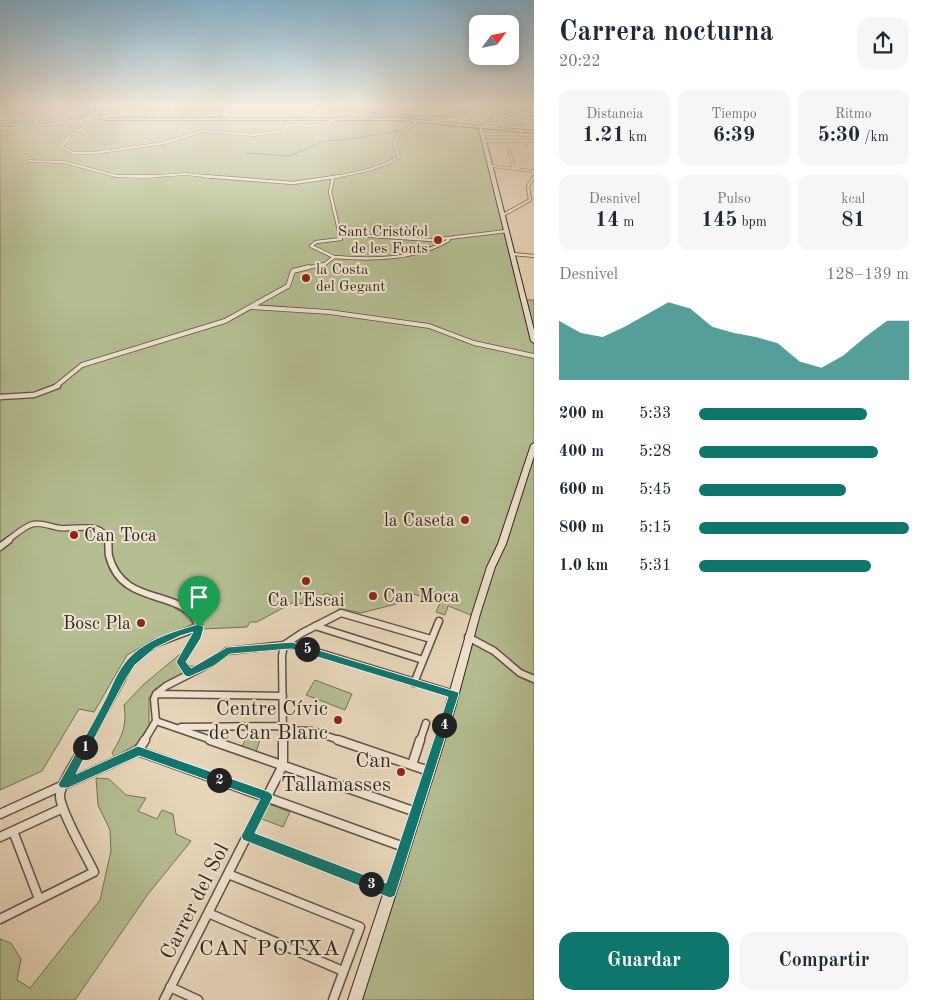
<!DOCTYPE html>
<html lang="es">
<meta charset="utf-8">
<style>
:root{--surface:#fff;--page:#f6f6f7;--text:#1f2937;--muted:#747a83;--accent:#0f766e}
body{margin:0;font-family:"Old Standard TT",serif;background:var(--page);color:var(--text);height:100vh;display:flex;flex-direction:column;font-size:19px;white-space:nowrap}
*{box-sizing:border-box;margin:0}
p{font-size:16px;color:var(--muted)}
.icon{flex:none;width:28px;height:28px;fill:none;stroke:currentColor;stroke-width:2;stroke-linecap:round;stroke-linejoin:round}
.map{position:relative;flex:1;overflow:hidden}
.sheet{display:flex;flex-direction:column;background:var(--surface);width:400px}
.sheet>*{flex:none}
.needle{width:32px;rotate:57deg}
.buttons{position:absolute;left:469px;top:15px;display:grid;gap:10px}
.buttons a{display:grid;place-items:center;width:50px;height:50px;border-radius:10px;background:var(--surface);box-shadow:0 2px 12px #0003;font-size:25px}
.pin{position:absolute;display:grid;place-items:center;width:42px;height:42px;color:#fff;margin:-51px -21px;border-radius:50% 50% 50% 0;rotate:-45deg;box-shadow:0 0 5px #0007}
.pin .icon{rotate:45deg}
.km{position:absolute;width:25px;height:25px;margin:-12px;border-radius:50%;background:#222;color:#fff;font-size:14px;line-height:25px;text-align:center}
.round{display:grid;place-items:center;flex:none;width:52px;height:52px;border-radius:15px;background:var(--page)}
.overview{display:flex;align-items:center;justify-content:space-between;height:85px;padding:0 25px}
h1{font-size:28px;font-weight:600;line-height:38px}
.figures{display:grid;grid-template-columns:repeat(3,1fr);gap:8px;height:85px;padding:5px 25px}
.figures div{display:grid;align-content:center;border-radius:12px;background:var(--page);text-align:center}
.figures b{font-size:21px;font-weight:600}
.figures small{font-size:14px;font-weight:400}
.figures p{font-size:14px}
.chart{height:140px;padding:10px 25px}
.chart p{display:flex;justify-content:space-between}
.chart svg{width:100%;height:90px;margin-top:5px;fill:var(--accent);opacity:.7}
.cta{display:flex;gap:10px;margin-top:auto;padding:10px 25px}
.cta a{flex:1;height:58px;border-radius:15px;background:var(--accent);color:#fff;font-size:20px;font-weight:600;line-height:58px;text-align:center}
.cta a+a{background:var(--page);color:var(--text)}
ul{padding:0 25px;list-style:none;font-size:16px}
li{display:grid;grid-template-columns:80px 60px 1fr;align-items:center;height:38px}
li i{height:12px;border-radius:6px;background:var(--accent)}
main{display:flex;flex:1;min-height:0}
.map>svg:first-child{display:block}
.green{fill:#b4be91;stroke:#747258}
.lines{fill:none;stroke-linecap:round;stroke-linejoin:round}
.stream{stroke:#6f7e77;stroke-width:1}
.street-far5-casing{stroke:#615145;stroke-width:3}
.street-far4-casing{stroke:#615145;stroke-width:4}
.street-far3-casing{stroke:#615145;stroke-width:5.5}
.street-far2-casing{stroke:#615145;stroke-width:7}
.street-far1-casing{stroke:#615145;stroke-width:9}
.street-casing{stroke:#615145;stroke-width:11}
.secondary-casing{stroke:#34251e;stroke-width:2}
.primary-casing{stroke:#34251e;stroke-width:2}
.street-far5{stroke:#f0e4d2;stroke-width:2}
.street-far4{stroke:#f0e4d2;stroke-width:2.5}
.street-far3{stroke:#f0e4d2;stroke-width:4}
.street-far2{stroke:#f0e4d2;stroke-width:4.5}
.street-far1{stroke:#f0e4d2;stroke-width:6}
.street{stroke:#f0e4d2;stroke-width:8}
.secondary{fill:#f0e4d2;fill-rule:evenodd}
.primary{fill:#e8d6ba;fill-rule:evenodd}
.route{fill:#0f766e;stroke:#fff;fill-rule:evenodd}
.poi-dot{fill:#8f2418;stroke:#f0e4d2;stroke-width:2}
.labels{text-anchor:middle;stroke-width:4;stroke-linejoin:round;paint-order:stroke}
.far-poi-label{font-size:15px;fill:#34251e;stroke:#f0e4d2;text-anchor:end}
.poi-label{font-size:18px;fill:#34251e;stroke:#f0e4d2;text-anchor:end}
.near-poi-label{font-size:21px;fill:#34251e;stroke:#f0e4d2;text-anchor:end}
.near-street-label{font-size:21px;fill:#34251e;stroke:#f0e4d2}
.near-neighbourhood-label{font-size:22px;letter-spacing:1px;fill:#34251e;stroke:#f0e4d2}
</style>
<main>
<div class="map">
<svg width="534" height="1000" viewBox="0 0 534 1000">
<rect width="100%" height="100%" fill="#e8d6ba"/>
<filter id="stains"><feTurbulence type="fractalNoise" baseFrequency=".004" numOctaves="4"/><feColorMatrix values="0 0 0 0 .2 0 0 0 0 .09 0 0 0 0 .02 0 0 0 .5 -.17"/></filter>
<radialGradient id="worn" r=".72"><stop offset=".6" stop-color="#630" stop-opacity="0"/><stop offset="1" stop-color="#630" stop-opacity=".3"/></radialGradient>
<path class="green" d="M22,106C33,106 43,110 53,109V108H65L66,111L89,110L90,115L78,118H62V116L61,118L62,121L44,123L46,124L75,119H111L128,116L147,110L152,106H225L221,116L213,117L211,119L395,120L480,129L521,300H534V1000H356L478,618L451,607L448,606L445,615L436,612L440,603L408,592L396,604L361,613L347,610H339V600L327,593L301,604L292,603L257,622H250L247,627L202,629L195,645L185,661L189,666H198L155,689L149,698V725L138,743L115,757L112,753C123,735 127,725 124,705L143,685L191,645L198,623L177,605L174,608L182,612L193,624L150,642L127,655L94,712L79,709L42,771L0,790V122L22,121L24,117L18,113L27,110L23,109L25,107Z
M345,106L388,117L457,116L462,115L470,108L487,107H470L454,115L397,116L378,114L354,106H367L383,110L380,111C401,114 424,116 445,114C455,113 462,108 471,106C484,104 524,111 534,118L488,109L475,108L468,111L466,112L468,114L452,117H433L432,122L366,118H362L369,115Z
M315,680L352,694L345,710L306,695Z
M249,731H263L256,752L242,747Z
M96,778L109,779L126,795L146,798L138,811L157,819L162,810L173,814L176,834L191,841L148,894L75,1000H0V939L11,943L21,959L17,980L30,988L100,900L111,851L110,830L98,805Z
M269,804L290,812L283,827L262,819Z"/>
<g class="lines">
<path class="stream" d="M406,130L421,122
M246,153L289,156L324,141L351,139L402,130"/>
<defs>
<path id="street-far5" d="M0,106L9,108L19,106
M43,106H55
M269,106H284
M301,106L355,118
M344,106L370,114
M358,106L372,110L428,114
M393,106C425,112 440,117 472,106
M433,106L439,113L437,114
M488,106L534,115
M67,107L90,106
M229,112H289L319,106
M93,113L117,112
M353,113L341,112L350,114L359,112
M475,114L534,125
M510,114L534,119
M105,117L131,106
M99,118L70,136L61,146L73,153H94L164,143L203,131L254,135L284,131L288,125L312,126L339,119
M360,118L369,115
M460,118L487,123
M229,119L230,108L239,106
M304,119L305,115L340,106
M35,121L38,122L35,125C55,125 74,119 94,119
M433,121L458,119L487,111L504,112
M0,122L12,121L16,114L1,115
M484,126L519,127L526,146
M0,128H16
M484,134L534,135
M485,141H534
M509,149L514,169
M29,161L64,162L116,176L144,177L185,174L215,177
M491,166L534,171
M335,177C357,173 379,169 399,157L394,141L401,132L418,121"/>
<path id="street-far4" d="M116,176H159
M203,176L293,183L341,176
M503,215L530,200L528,186L534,177
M341,234L432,240L507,231
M513,254L534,256
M334,257C372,260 415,260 449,240
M301,269L325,264L334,257L311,246L316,242L341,239L330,192L333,178"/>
<path id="street-far3" d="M252,307L329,312L429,326L474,343L534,356
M55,387L82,365L225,321L288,286L293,271L309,267"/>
<path id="street-far2" d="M0,397L34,395L58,386
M7,541C15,535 23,527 33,524C42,522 51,527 60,528C76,530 103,520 108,541"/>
<path id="street-far1" d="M108,540C109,545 108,551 109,556C123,610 186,586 199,627
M0,547L9,540
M315,626L423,660
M468,637L494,651L520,673L534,679
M189,673L181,662L196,637L199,627
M414,683L439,621
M156,694L283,696
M156,721L214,741
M181,727L283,726
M283,730L312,731L342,741
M88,741L131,662L154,644L199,627
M144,741L156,721L154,699L156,694L166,686L211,663L227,651L284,645L302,633L341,613L431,639
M283,741L282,656L284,645L297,646L454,694
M420,741L426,723"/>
<path id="street" d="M210,740L416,812
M338,740L429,771
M138,751L404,847
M412,765L420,740
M0,814L138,751L145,740
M13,831L39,899
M247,836L390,891
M0,837L63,808
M228,874L360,927L333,1000
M208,913L343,971
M0,919L94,872C87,857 59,809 60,795C61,782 82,752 89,740
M170,987L198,1000
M164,1000L283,765V740"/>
<path id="secondary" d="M530,106L534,107L494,121L482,128L479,127L492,119Z
M481,128L483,129L534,330V343L531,341L479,129Z
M534,443V456L506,544L495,567L480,614L455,708L362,1000H348L445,708L472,614L487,567L498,544L531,445Z"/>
<path id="primary" d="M88,106H92C96,118 100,115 110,118H398L534,131V133L398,120H105L95,117Z"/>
</defs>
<use href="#street-far5" class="street-far5-casing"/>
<use href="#street-far4" class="street-far4-casing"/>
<use href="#street-far3" class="street-far3-casing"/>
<use href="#street-far2" class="street-far2-casing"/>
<use href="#street-far1" class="street-far1-casing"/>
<use href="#street" class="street-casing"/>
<use href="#secondary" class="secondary-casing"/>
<use href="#primary" class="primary-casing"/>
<use href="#street-far5" class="street-far5"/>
<use href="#street-far4" class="street-far4"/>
<use href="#street-far3" class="street-far3"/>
<use href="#street-far2" class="street-far2"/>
<use href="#street-far1" class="street-far1"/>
<use href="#street" class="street"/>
<use href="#secondary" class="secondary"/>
<use href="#primary" class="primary"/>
</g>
<linearGradient id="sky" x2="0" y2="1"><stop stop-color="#87b6d3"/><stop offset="0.43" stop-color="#f5ede0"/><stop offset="1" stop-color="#f5ede0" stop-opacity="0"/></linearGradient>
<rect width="534" height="246" fill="url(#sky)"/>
<path class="route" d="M199,624L204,627L201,638L186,662L191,668L227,647L292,642L458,692L459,694L395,896L390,898L243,840L241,836L260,799L139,756L68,788H60L58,784L60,781C75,754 91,727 105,700C112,686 117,671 128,659C146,639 174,631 199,624ZM193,632L176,662L185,676L189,677L214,666L230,654L291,649L448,697L386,883L255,833L273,797L271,793L267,791L138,746L76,774L124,682L135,665L155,648L180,636Z"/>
<g class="poi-dot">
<circle cx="438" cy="240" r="5"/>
<circle cx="306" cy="278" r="5"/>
<circle cx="465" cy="520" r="5"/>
<circle cx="74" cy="535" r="5"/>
<circle cx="306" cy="581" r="5"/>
<circle cx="373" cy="596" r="5"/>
<circle cx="141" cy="623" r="5"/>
<circle cx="338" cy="720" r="5"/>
<circle cx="401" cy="772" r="5"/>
</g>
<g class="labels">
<g class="far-poi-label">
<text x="428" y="236">Sant Cristòfol<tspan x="428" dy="17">de les Fonts</tspan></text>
<text x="316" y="274" text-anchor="start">la Costa<tspan x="316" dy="17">del Gegant</tspan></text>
</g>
<g class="poi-label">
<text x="455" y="526">la Caseta</text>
<text x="84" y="541" text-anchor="start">Can Toca</text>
<text x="383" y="602" text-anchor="start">Can Moca</text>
<text x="306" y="606" text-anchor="middle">Ca l'Escai</text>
<text x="131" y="629">Bosc Pla</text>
</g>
<g class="near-poi-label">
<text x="328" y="715">Centre Cívic<tspan x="328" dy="24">de Can Blanc</tspan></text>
<text x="391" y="767">Can<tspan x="391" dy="24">Tallamasses</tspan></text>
</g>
<g class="near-street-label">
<text transform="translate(194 901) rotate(-63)" y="7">Carrer del Sol</text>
</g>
<g class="near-neighbourhood-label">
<text x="270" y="955">CAN POTXA</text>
</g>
</g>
<rect width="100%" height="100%" filter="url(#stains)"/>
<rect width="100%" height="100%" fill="url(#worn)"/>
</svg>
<div class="buttons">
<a><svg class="needle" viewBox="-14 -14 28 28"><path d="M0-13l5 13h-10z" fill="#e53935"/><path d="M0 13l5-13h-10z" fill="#747a83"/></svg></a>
</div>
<div class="pin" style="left:199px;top:627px;background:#1e9e55"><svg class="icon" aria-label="arrive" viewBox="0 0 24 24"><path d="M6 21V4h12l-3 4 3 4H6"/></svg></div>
<b class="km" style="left:85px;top:747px">1</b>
<b class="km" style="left:219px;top:780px">2</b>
<b class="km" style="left:371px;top:884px">3</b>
<b class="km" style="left:444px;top:725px">4</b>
<b class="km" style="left:307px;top:649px">5</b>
</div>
<section class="sheet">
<div class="overview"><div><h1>Carrera nocturna</h1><p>20:22</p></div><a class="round"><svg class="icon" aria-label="share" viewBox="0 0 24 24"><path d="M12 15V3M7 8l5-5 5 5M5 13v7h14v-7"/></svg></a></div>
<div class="figures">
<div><p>Distancia</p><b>1.21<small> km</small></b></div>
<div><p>Tiempo</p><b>6:39</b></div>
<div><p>Ritmo</p><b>5:30<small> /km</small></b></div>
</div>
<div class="figures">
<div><p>Desnivel</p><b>14<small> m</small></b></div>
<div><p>Pulso</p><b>145<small> bpm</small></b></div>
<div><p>kcal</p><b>81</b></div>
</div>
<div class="chart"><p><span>Desnivel</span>128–139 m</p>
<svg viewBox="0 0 160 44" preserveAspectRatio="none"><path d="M0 44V15L10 21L20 23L30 18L40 12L50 6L60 9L70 18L80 21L90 23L100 26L110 35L120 38L130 32L140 23L150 15L160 15V44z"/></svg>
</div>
<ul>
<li><b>200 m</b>5:33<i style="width:80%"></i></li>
<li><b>400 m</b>5:28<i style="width:85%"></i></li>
<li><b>600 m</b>5:45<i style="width:70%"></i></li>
<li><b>800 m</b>5:15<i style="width:100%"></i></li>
<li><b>1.0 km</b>5:31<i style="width:82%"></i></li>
</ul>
<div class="cta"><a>Guardar</a><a>Compartir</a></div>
</section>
</main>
